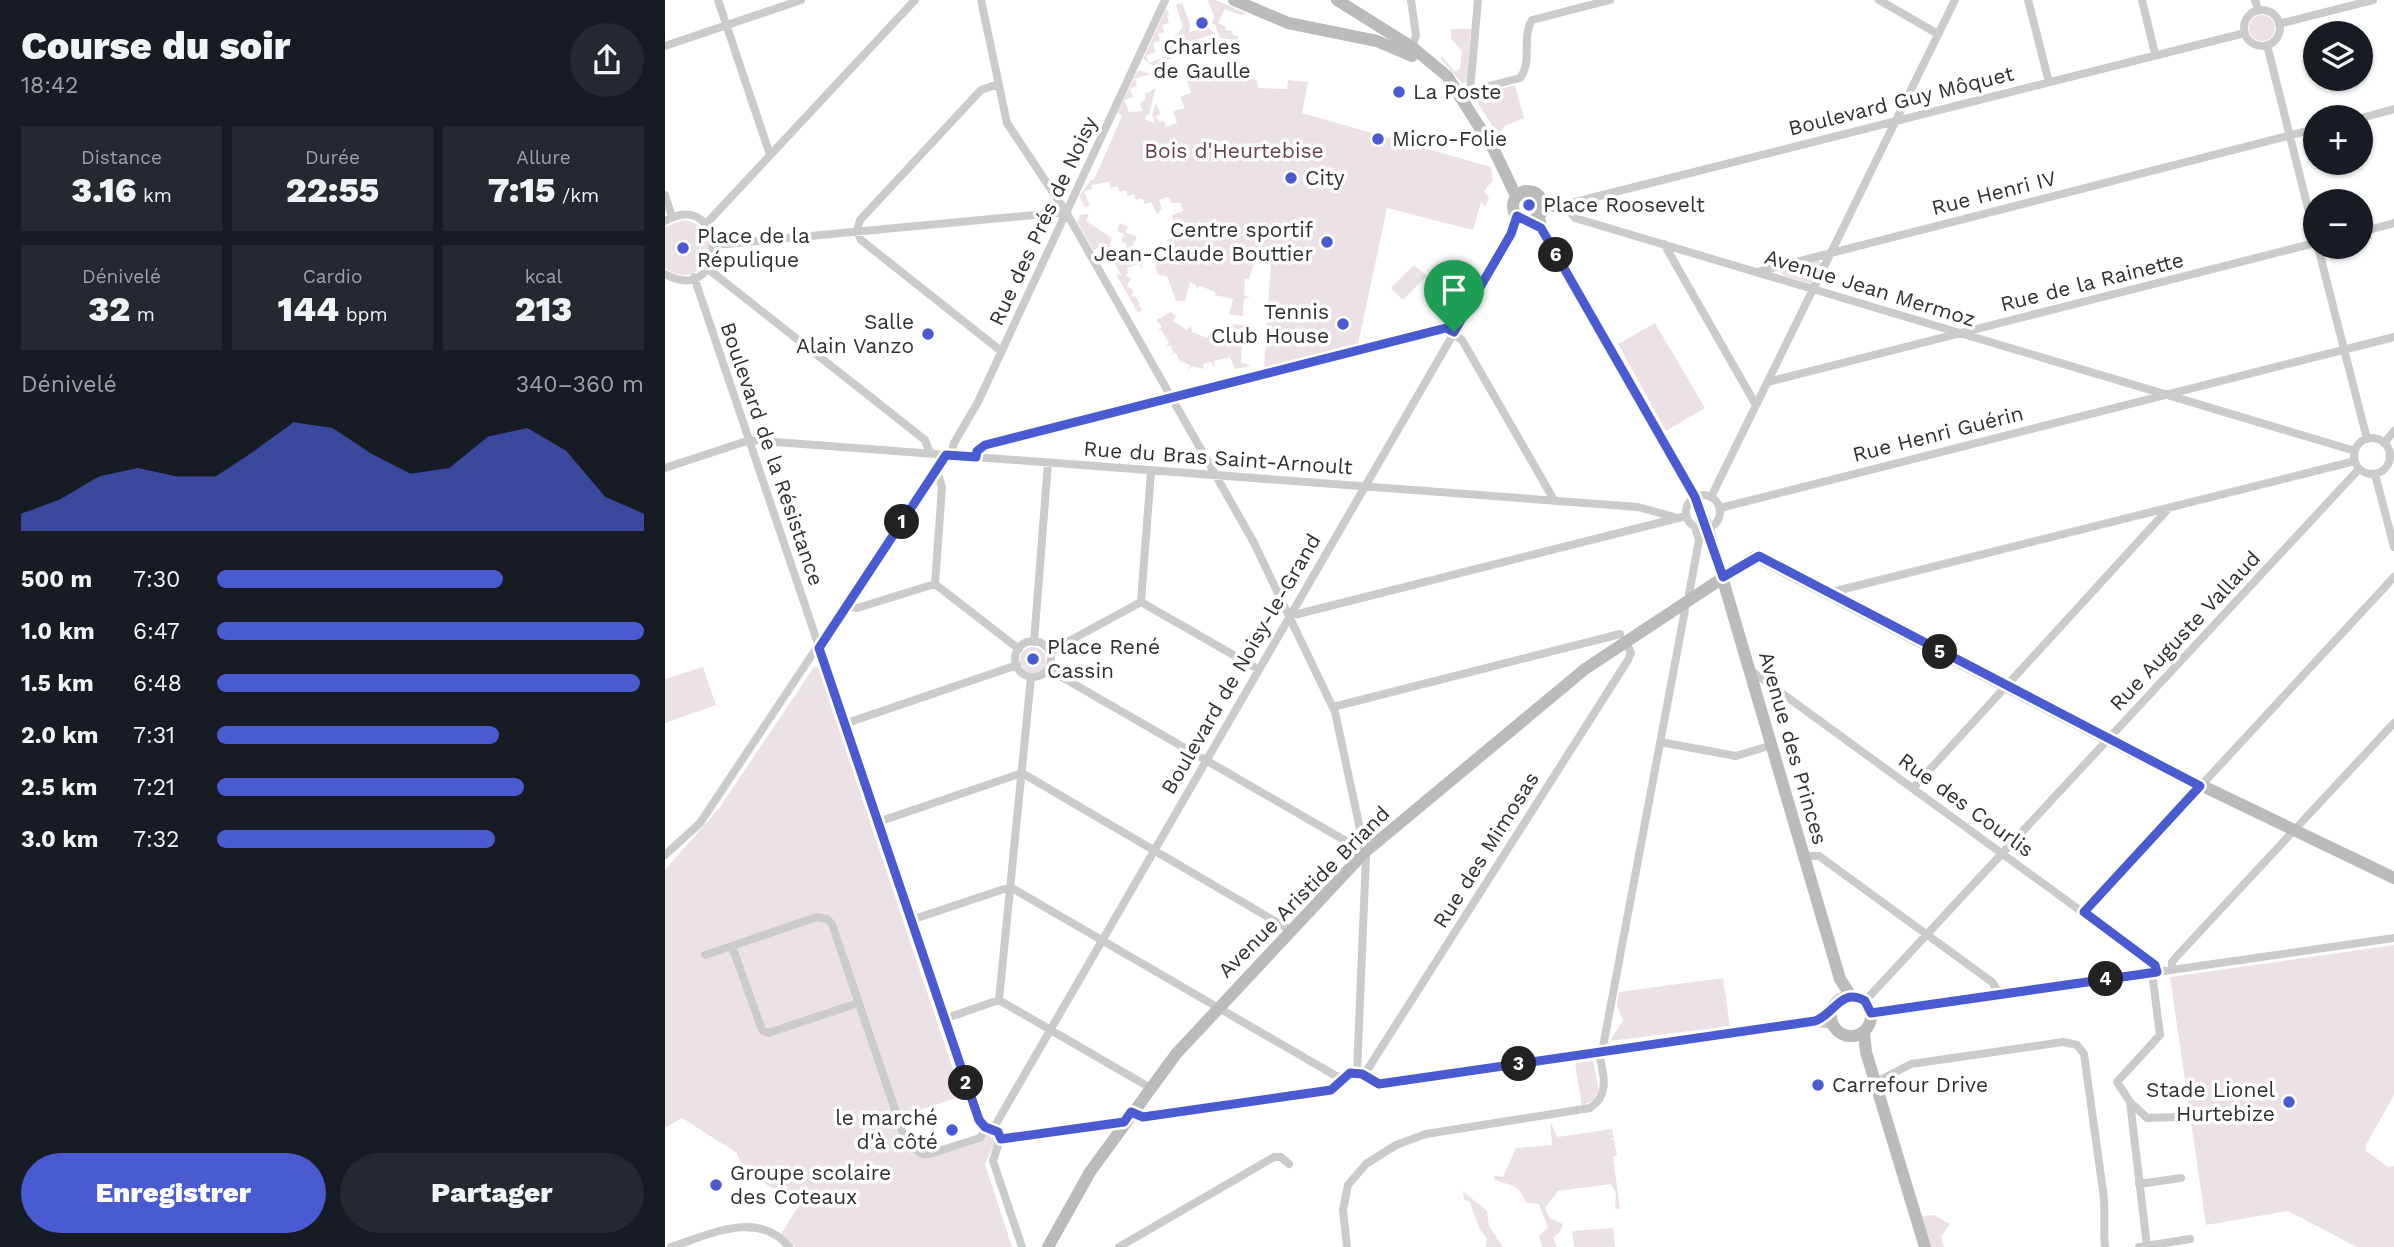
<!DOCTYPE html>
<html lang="fr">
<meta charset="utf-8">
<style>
:root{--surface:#171b24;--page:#242831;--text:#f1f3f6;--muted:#9ea1a6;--accent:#4a5bd1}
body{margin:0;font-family:"Work Sans",sans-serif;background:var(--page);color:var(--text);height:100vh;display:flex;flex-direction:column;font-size:26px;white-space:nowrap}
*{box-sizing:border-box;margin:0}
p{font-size:23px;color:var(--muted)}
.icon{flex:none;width:38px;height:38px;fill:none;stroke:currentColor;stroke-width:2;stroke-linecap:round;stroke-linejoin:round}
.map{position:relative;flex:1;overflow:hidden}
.details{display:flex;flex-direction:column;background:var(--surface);width:665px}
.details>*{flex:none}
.fabs{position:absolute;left:1638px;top:21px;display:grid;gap:14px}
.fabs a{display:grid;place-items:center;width:70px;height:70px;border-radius:50%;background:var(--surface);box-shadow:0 2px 5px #0004;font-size:35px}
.pin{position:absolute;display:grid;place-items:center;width:60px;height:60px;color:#fff;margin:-72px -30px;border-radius:50% 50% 50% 0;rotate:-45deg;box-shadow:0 0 7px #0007}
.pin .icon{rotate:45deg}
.km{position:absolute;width:35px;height:35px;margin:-18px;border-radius:50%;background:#222;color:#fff;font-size:19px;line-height:35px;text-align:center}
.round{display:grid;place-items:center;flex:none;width:74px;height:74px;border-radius:37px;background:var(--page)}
.summary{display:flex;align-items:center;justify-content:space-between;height:119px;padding:0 21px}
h1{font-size:38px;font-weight:800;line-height:52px}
.figures{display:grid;grid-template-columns:repeat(3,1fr);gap:10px;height:119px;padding:7px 21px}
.figures div{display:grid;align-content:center;border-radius:0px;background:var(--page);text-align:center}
.figures b{font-size:35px;font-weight:800}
.figures small{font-size:19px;font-weight:400}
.figures p{font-size:19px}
.chart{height:196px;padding:14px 21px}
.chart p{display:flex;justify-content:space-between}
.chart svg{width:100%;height:126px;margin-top:7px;fill:var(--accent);opacity:.7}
.button{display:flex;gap:14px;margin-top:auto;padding:14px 21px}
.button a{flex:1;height:80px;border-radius:42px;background:var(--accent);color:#fff;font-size:28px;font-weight:800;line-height:80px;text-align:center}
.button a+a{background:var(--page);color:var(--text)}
ul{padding:0 21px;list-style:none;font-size:23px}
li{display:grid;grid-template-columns:112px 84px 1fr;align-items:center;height:52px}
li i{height:18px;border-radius:9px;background:var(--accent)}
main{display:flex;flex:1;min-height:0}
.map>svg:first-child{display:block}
.green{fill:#ece1e7}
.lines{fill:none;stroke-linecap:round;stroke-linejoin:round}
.street{stroke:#cbcbcb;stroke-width:8}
.secondary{stroke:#bbb;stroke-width:12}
.route-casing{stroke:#fff;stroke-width:14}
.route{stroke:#4a5bd1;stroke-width:9}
.poi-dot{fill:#4a5bd1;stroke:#fff;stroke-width:2.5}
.labels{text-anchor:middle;stroke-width:7;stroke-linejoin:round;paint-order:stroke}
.poi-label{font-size:21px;fill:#313131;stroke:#fff;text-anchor:start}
.street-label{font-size:21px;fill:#313131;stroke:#fff}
.park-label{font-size:21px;fill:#684356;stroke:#fff}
</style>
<main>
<section class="details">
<div class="summary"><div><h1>Course du soir</h1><p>18:42</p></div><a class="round"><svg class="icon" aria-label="share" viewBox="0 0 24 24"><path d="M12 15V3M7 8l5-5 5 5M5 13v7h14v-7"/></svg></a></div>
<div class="figures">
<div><p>Distance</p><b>3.16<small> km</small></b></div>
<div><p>Durée</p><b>22:55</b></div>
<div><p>Allure</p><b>7:15<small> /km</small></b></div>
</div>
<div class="figures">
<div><p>Dénivelé</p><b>32<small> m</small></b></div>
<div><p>Cardio</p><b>144<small> bpm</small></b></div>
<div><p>kcal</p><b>213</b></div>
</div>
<div class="chart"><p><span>Dénivelé</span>340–360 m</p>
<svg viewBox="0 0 160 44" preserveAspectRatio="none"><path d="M0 44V38L10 33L20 25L30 22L40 25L50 25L60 16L70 6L80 8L90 17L100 24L110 22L120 11L130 8L140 16L150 32L160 38V44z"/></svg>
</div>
<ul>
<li><b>500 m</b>7:30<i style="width:67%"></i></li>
<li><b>1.0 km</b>6:47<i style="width:100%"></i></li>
<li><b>1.5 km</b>6:48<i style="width:99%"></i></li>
<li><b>2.0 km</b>7:31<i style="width:66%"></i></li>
<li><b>2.5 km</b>7:21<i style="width:72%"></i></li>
<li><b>3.0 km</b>7:32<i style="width:65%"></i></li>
</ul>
<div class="button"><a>Enregistrer</a><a>Partager</a></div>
</section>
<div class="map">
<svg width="1729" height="1247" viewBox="0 0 1729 1247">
<rect width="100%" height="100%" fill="#fff"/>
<path class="green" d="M516,0L525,24L524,32L544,28L549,34L520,44L523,54L508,57L491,68L478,59L501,9L505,15L502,16L504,23L497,25L499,32L493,34L495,41L488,43L491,52L481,55L484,63L504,55L503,49L509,45L507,40L518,27L511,5L517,3Z
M543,0H551L582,14L575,15L560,9L553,23L561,27L560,30L568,31L567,34L574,37L572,40L555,38L550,25L547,23L549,16Z
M1584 28a13 13 0 1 1 26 0a13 13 0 1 1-26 0Z
M786,29H806L802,82L797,83L775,58L777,56L789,71L795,69L797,51L786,39Z
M565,67H572V72H586V79L592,80L593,88L622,89L623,80L643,82L637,113L826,167L828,180L819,191L824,198L820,207L816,202L808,230L722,208L693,345L599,368L607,248L604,247L603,254L593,250L584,279H580L579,295L585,297L579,299L578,316L564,314L568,299L550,295V292L535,286L531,289L532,286L525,282L520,301H511L502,276L493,275L490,265L496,263L494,257L500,255L497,249L504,246L502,240L507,238L505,232L511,230L507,215L518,211L515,203H507L503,197L494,200L497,209L492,214L486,202L480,204L477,198L471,200L469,194L463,196L461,190L455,192L452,186L446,188L444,182L426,185L427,189L419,192L425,206L420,207L414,196L426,180H429L457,116L452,113L473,70L486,74L470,79L472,86L465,89L468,97L459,100L464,112L477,111L475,103L481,99L480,94L491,88L484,114L480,116L481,120L490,123L487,115L491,103L496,114L491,116L494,122L499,121L501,127L512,123L508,111L520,108L515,97L526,93L522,81L555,79L557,73H564Z
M850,85L859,118L840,126L833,135L812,102L813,96Z
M424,214L421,221L447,238L444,245L451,248L448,256L462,262L466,255L459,251L462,244L456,241L459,234L452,231L455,223L463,227L460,232L472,237L467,246L473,249L478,270L474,264L462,268L463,273L461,275L466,279L462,286L468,290L467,297L470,296L475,304L472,307L475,306L477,310L473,313L451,274L456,275L449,262L445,264L435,247L428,250L412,222L415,215Z
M18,220C66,226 42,297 0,268V227Z
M1152,259L1157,263L1146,284L1117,275L1118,268Z
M749,265L762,276L738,300L726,288Z
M506,312L511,316L508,321L522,330L526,325L527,332L542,338L545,332L549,333L548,339L564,341L566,334H569L567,324L578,325L577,343L583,345L577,346L576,362L586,366L570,369L565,357L549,361L550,368L546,362L538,364L539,369L527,366L522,372L525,365L515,361L511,353L504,356L509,352L505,345L500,348L504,343L496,330L491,331L497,327L491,320Z
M990,323L1040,408L1001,431L953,344Z
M355 660a13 13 0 1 1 26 0a13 13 0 1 1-26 0Z
M38,667L51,705L0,723V679Z
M149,667H153L297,1096L228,1119L230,1127L259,1147L258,1157L261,1158L317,1142L323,1134H329L330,1143L320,1164L347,1247H130L116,1234L135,1204L78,1171L72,1153L17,1118L0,1128V870L55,807Z
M1729,945V1095L1701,1145V1151L1723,1167L1729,1166V1247H1692L1623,1211L1541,1225L1505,977Z
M1058,978L1065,1026L945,1041L958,1020L952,1006L954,992Z
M928,1061L934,1091L928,1100L917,1106L910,1063Z
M885,1122L893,1137L947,1129L949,1138L945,1139L949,1140L952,1156L948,1157L955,1209H950L951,1193L946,1184L893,1191L880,1208L885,1218L898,1224L895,1232L888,1238L892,1247H877L874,1235L883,1228L874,1204L860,1202C855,1182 841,1186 829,1179V1176L838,1177L851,1148L887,1145Z
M798,1191L822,1211L824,1226L838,1247H821L822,1238L815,1230L805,1202L799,1200Z
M1269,1215L1285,1224L1276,1237L1279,1247H1264L1257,1216Z
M948,1228L950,1247H909L907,1231Z"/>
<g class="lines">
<path class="street" d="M53,0L105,155
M316,0L342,123L401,212L588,541L670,712L701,857L692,1072
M746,0L751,35L747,48
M1214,0L1273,34
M1363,0L1384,82
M1477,0L1490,54
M1590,0L1593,10
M1579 28a18 18 0 1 1 36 0a18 18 0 1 1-36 0Z
M1614,24L1708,0
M1602,45L1650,236
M0,46L136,0
M805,91L813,0
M794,99L805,91L855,78C868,61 856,38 867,20L945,0
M1696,118L1729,109
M0,195L7,217
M879,207L903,209
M903,209L910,218L1690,451
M903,209L910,202L1580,33
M0,221C63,186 64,309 0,274
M40,225L250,0
M192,231L195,220L316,90L333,84
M192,231L196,240L336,351
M1696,232L1729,223
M999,244L1091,405
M50,245L401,212
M1653,247L1702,439
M42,268L260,440L265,453
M1092,272L1650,129
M29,277L314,1120L336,1136L328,1161L357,1247
M1103,382L1650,243
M1689 456a18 18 0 1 1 36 0a18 18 0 1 1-36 0Z
M1719,443L1729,431
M286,455L289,443L313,402L500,0
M311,457L312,451L320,445L781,328L797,340L889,500
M0,468L85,440L973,507L1013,518
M269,473L274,477L277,487L270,584
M1710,474L1729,547
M1021 512a17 17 0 1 1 34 0a17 17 0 1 1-34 0Z
M1046,497L1290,0
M1055,508L1729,337
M270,584L354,649
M1163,593L1690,461
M1026,598L1024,594L1034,540L1030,527
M476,602L593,669
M476,602L486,471
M181,606L192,608L270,584
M625,613L633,614L1021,516
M350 659a18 18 0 1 1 36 0a18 18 0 1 1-36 0Z
M369,642L383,463
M384,652L476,602
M383,669L700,852
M1085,670L1490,965L1492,972
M668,707L955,634
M179,724L352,665
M995,742L1071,756L1107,745
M1248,788L1504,508
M213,822L357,773L625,930
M0,855L35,823L280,455
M1139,856H1154L1327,982L1335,994
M1419,912L1729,577
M246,920L345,887L671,1076L679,1077
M40,955L67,946
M1507,970V962L1513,955L1729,723
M1487,972L1495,1035L1452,1082L1465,1102L1482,1118L1511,1117
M334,1000L366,677
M334,1000L484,1087
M1200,1001L1694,469
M193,1003L103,1033L97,1030L67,946L152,917L162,919L167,924L241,1142L257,1154H264L315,1138L322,1127
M1206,1013L1729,938
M279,1019L334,1000
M1153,1020L1167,1013
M937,1052L1020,610L1017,604
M699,1075L963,660L966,653L961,642
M1211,1082L1246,1064L1398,1042L1412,1045L1419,1054L1438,1191C1441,1210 1438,1227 1440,1247
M1465,1102L1482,1246
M466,1112L478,1117L666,1090C676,1083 681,1067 696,1074C702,1076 706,1082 712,1084L1141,1022L1169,1025
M328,1129L826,269L851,225L852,216
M336,1139L459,1122
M1474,1184L1516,1178
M6,1247C43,1235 94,1209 124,1247
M454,1247L609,1157H616L624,1164
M682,1247L678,1210L683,1185L701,1164L731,1145L761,1134L925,1108C946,1094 938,1074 934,1052
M1474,1247L1525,1239"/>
<path class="secondary" d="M569,0L623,23L712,41L747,56
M672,0L747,47L782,76L829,150L851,196
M848 206a15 15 0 1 1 30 0a15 15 0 1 1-30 0Z
M874,217L876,228L1030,497L1043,529L1175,979L1186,996
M1166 1016a20 20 0 1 1 40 0a20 20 0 1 1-40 0Z
M1199,1032L1201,1052L1260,1247
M383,1247L425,1172L511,1054L700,852L920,669L1091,556L1465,751L1729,878"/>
</g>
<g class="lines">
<defs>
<path id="route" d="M852,216L876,228L1030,497L1058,577L1094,556L1535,786L1419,912L1490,965L1492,972L1206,1013L1200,1001C1176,987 1170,1014 1150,1021L714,1084L697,1074L685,1073L666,1090L478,1117L466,1112L459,1122L336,1139L333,1132L320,1127L314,1120L154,648L281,455L311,457L312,451L320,445L781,328L789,332L846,234Z"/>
</defs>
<use href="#route" class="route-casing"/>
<use href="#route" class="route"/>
</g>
<g class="poi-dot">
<circle cx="537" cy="23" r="7"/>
<circle cx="734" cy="92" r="7"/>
<circle cx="713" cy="139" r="7"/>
<circle cx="626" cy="178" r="7"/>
<circle cx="864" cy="205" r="7"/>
<circle cx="662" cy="242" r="7"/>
<circle cx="18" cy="248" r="7"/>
<circle cx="678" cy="324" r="7"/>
<circle cx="263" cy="334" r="7"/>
<circle cx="368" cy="659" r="7"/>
<circle cx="1153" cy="1085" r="7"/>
<circle cx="1624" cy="1102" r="7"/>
<circle cx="287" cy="1130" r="7"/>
<circle cx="51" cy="1185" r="7"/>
</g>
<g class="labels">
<g class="poi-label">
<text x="537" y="54" text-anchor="middle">Charles<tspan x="537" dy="24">de Gaulle</tspan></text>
<text x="748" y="99">La Poste</text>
<text x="727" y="146">Micro-Folie</text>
<text x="640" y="185">City</text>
<text x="878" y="212">Place Roosevelt</text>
<text x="648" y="237" text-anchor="end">Centre sportif<tspan x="648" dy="24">Jean-Claude Bouttier</tspan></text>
<text x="32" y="243">Place de la<tspan x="32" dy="24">Répulique</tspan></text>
<text x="664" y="319" text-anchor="end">Tennis<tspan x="664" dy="24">Club House</tspan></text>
<text x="249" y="329" text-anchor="end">Salle<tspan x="249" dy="24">Alain Vanzo</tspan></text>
<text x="382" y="654">Place René<tspan x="382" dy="24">Cassin</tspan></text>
<text x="1167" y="1092">Carrefour Drive</text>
<text x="1610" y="1097" text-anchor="end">Stade Lionel<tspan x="1610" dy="24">Hurtebize</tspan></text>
<text x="273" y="1125" text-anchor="end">le marché<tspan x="273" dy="24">d'à côté</tspan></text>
<text x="65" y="1180">Groupe scolaire<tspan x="65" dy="24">des Coteaux</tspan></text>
</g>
<g class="street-label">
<text transform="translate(1236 101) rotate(-14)" y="7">Boulevard Guy Môquet</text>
<text transform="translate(1329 193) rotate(-14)" y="7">Rue Henri IV</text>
<text transform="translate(378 221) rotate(-65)" y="7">Rue des Prés de Noisy</text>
<text transform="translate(1427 282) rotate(-14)" y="7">Rue de la Rainette</text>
<text transform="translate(1205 288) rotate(17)" y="7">Avenue Jean Mermoz</text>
<text transform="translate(1273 434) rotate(-14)" y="7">Rue Henri Guérin</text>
<text transform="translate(107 454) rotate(71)" y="7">Boulevard de la Résistance</text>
<text transform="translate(553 458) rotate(4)" y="7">Rue du Bras Saint-Arnoult</text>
<text transform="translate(1520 631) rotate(-47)" y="7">Rue Auguste Vallaud</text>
<text transform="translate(576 664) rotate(-60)" y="7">Boulevard de Noisy-le-Grand</text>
<text transform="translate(1128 748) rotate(74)" y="7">Avenue des Princes</text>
<text transform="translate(1301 805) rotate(36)" y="7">Rue des Courlis</text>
<text transform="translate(821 850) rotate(-58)" y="7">Rue des Mimosas</text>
<text transform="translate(639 892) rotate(-45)" y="7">Avenue Aristide Briand</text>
</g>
<g class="park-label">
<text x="569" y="158">Bois d'Heurtebise</text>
</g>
</g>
</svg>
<div class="fabs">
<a><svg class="icon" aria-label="layers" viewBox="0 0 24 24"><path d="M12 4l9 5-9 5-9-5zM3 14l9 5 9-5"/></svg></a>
<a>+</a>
<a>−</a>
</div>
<div class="pin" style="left:789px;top:332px;background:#1e9e55"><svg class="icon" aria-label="arrive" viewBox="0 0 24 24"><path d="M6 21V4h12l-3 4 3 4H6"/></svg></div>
<b class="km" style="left:237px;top:522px">1</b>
<b class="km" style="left:301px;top:1083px">2</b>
<b class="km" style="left:854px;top:1064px">3</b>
<b class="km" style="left:1441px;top:979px">4</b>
<b class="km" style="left:1275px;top:652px">5</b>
<b class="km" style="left:891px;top:255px">6</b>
</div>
</main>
